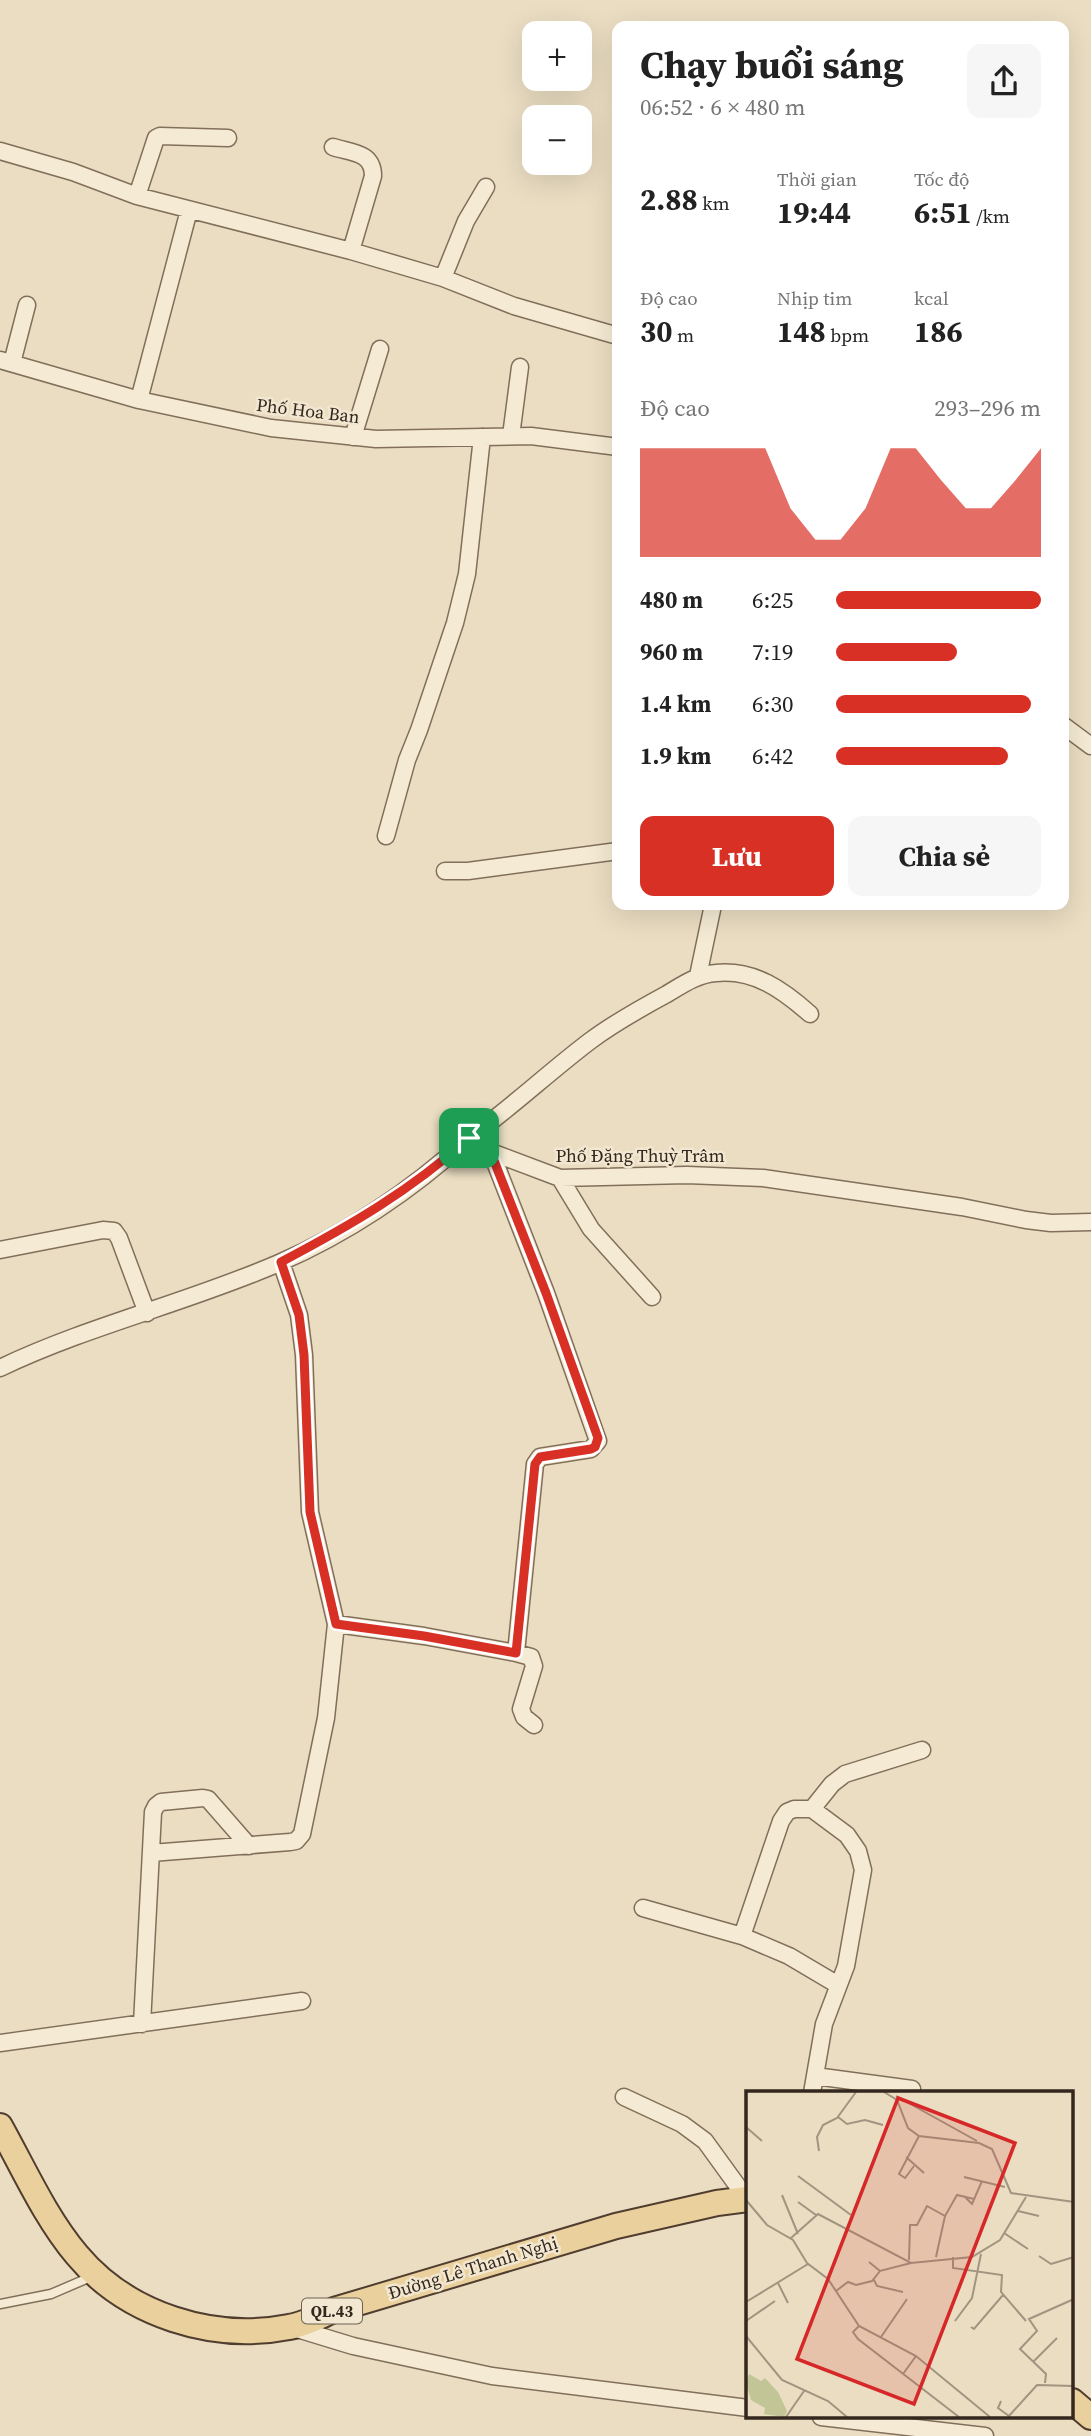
<!DOCTYPE html>
<html lang="vi">
<meta charset="utf-8">
<style>
:root{--surface:#fff;--page:#f6f6f6;--text:#222;--muted:#767676;--accent:#d93025}
body{margin:0;font-family:"Source Serif 4",serif;background:var(--page);color:var(--text);height:100vh;display:flex;flex-direction:column;font-size:26px;white-space:nowrap}
*{box-sizing:border-box;margin:0}
p{font-size:23px;color:var(--muted)}
.icon{flex:none;width:38px;height:38px;fill:none;stroke:currentColor;stroke-width:2;stroke-linecap:round;stroke-linejoin:round}
.map{position:relative;flex:1;overflow:hidden}
.sheet{position:absolute;left:612px;top:21px;width:457px;height:889px;display:flex;flex-direction:column;background:var(--surface);border-radius:14px;box-shadow:0 7px 28px #0002}
.sheet>*{flex:none}
.fabs{position:absolute;left:522px;top:21px;display:grid;gap:14px}
.fabs a{display:grid;place-items:center;width:70px;height:70px;border-radius:14px;background:var(--surface);box-shadow:0 7px 28px #0002;font-size:35px}
.pin{position:absolute;display:grid;place-items:center;width:60px;height:60px;color:#fff;margin:-30px;border-radius:14px;box-shadow:0 4px 10px #0006}
.round{display:grid;place-items:center;flex:none;width:74px;height:74px;border-radius:14px;background:var(--page)}
.head{display:flex;align-items:center;justify-content:space-between;height:119px;padding:0 28px}
h1{font-size:38px;font-weight:700;line-height:52px}
.metrics{display:grid;grid-template-columns:repeat(3,1fr);gap:10px;height:119px;padding:7px 28px}
.metrics div{display:grid;align-content:center}
.metrics b{font-size:30px;font-weight:700}
.metrics small{font-size:19px;font-weight:400}
.metrics p{font-size:19px}
.chart{height:196px;padding:14px 28px}
.chart p{display:flex;justify-content:space-between}
.chart svg{width:100%;height:126px;margin-top:7px;fill:var(--accent);opacity:.7}
.action{display:flex;gap:14px;margin-top:auto;padding:14px 28px}
.action a{flex:1;height:80px;border-radius:14px;background:var(--accent);color:#fff;font-size:28px;font-weight:700;line-height:80px;text-align:center}
.action a+a{background:var(--page);color:var(--text)}
ul{padding:0 28px;list-style:none;font-size:23px}
li{display:grid;grid-template-columns:112px 84px 1fr;align-items:center;height:52px}
li i{height:18px;border-radius:9px;background:var(--accent)}
.map>svg:first-child{display:block}
.lines{fill:none;stroke-linecap:round;stroke-linejoin:round}
.service-casing{stroke:#826f5b;stroke-width:11}
.minor-casing{stroke:#826f5b;stroke-width:19}
.primary-casing{stroke:#503d2f;stroke-width:28}
.service{stroke:#f5ebd4;stroke-width:8}
.minor{stroke:#f5ebd4;stroke-width:16}
.primary{stroke:#ead09c;stroke-width:24}
.route-casing{stroke:#fff;stroke-width:14}
.route{stroke:#d93025;stroke-width:9}
.labels{text-anchor:middle;stroke-width:5;stroke-linejoin:round;paint-order:stroke}
.shield{fill:#f2e7d0;stroke:#6c6153;stroke-width:2}
.shield-label{font-size:16px;font-weight:bold;fill:#33271e}
.street-label{font-size:18px;fill:#33271e;stroke:#f2e7d0}
.inset-road{fill:none;stroke:#a19480;stroke-width:2}
.view{fill:#d62828;fill-opacity:0.15;stroke:#d62828;stroke-width:3.5}
.inset-edge{fill:none;stroke:#33271e;stroke-width:3.5}
</style>
<div class="map">
<svg width="1091" height="2436" viewBox="0 0 1091 2436">
<rect width="100%" height="100%" fill="#eaddc2"/>
<g class="lines">
<defs>
<path id="service" d="M0,2304L51,2294L93,2276"/>
<path id="minor" d="M333,147C352,153 373,152 373,176L351,251
M0,151L73,172L137,196L351,251L443,278L514,306L618,336
M137,196L156,138L160,136L228,138
M443,278L466,221L486,187
M0,360L139,400L271,428L376,439L531,436L618,447
M12,363L27,305
M139,400L189,210
M511,436L520,367
M353,437L380,349
M1064,726L1091,746
M386,836L407,760L419,730L455,623L467,574L482,437
M445,871H468L618,851
M698,976L713,905
M469,1138C511,1108 549,1072 590,1041C614,1023 641,1008 667,994C682,985 698,974 716,973C754,969 783,990 810,1014
M560,1178L591,1229L652,1297
M0,1250L103,1230L114,1231L119,1238L147,1313
M0,1368C90,1325 187,1303 279,1263C348,1233 413,1189 469,1138L491,1152L560,1178L687,1175L763,1178L962,1207L1026,1220L1051,1223L1091,1222
M336,1624L424,1636L516,1653L535,1464L540,1457L591,1449L598,1441L546,1293L491,1152
M516,1653L531,1657L534,1666L521,1709L524,1717L534,1725
M812,1809L832,1784L845,1774L922,1750
M151,1853L290,1842L296,1841L302,1834L326,1718L336,1624L310,1512L304,1355L299,1315L281,1262
M643,1908L742,1936L789,1956L838,1985
M742,1936L781,1821L787,1812L794,1809H812L847,1835L858,1851L863,1870L846,1966L824,2024L812,2093
M142,2024L153,1812L156,1806L161,1802L203,1798L208,1799L249,1846
M0,2043L302,2001
M815,2076L912,2089
M624,2097L682,2124L705,2141L747,2199
M294,2328L353,2346L492,2376L748,2408
M821,2417L985,2436"/>
<path id="primary" d="M0,2126C24,2169 45,2217 77,2255C127,2315 213,2342 289,2327C304,2325 320,2316 334,2310L616,2226L717,2203L748,2199
M1072,2401L1091,2417"/>
</defs>
<use href="#service" class="service-casing"/>
<use href="#minor" class="minor-casing"/>
<use href="#primary" class="primary-casing"/>
<use href="#service" class="service"/>
<use href="#minor" class="minor"/>
<use href="#primary" class="primary"/>
</g>
<g class="lines">
<defs>
<path id="route" d="M469,1138L491,1153L546,1293L598,1438L595,1447L591,1449L540,1457L535,1464L516,1653L424,1636L336,1624L310,1512L304,1355L299,1315L281,1262C351,1225 410,1191 469,1138Z"/>
</defs>
<use href="#route" class="route-casing"/>
<use href="#route" class="route"/>
</g>
<g class="labels">
<rect class="shield" x="302" y="2298.5" width="60" height="25" rx="5"/>
<g class="shield-label">
<text x="332" y="2317">QL.43</text>
</g>
<g class="street-label">
<text transform="translate(308 411) rotate(7)" y="6">Phố Hoa Ban</text>
<text x="640" y="1162">Phố Đặng Thuỳ Trâm</text>
<text transform="translate(473 2268) rotate(-17)" y="6">Đường Lê Thanh Nghị</text>
</g>
</g>
<g transform="translate(746 2091)">
<rect width="327" height="327" fill="#eaddc2"/>
<path d="M3,283L15,290L19,287L32,301L41,320L38,326L18,323L19,317L5,309L0,292Z" fill="#c2c697"/>
<path class="inset-road" d="M138,1L151,9L162,37L173,45L233,52L246,58L265,102L328,111M150,5L231,50M92,26L101,33L119,29L137,34M0,36L16,50M73,60L71,46L77,34L91,27L110,1M160,66L178,82M168,75L159,87L153,83L173,45M52,85L105,124M218,86L259,96M36,104L52,143M218,105L226,113L236,90M0,109L21,134L47,149L61,172L82,188L113,235L170,265L244,326M52,111L70,124M272,120L293,125M258,142L282,158M45,147L72,123L165,172L226,166L254,149L280,106M293,165L305,173L328,166M190,166L199,125L211,104L228,108M207,166V177L256,184L255,201L280,230M163,169L164,134H171L181,115L199,125M123,171L134,180L165,172M128,189L131,195L157,201M32,192L42,212M90,200L102,191L110,194L126,190L134,180M0,211L62,173M0,230L29,210M209,230L226,207L235,163M113,235L107,241L112,248L213,326M225,236L228,238L257,204M0,245L36,289L82,310L101,326M135,246L161,208M287,271L311,247M157,283L170,265M299,292L300,283L274,258L291,240L283,228L328,208M255,310L252,317L263,325M40,326L58,300M262,326L291,294L328,295"/>
<path class="view" d="M152,7L269,52L168,313L51,268Z"/>
<rect width="327" height="327" class="inset-edge"/>
</g>
</svg>
<div class="fabs">
<a>+</a>
<a>−</a>
</div>
<div class="pin" style="left:469px;top:1138px;background:#1e9e55"><svg class="icon" aria-label="arrive" viewBox="0 0 24 24"><path d="M6 21V4h12l-3 4 3 4H6"/></svg></div>
<section class="sheet">
<div class="head"><div><h1>Chạy buổi sáng</h1><p>06:52 · 6 × 480 m</p></div><a class="round"><svg class="icon" aria-label="share" viewBox="0 0 24 24"><path d="M12 15V3M7 8l5-5 5 5M5 13v7h14v-7"/></svg></a></div>
<div class="metrics">
<div><b>2.88<small> km</small></b></div>
<div><p>Thời gian</p><b>19:44</b></div>
<div><p>Tốc độ</p><b>6:51<small> /km</small></b></div>
</div>
<div class="metrics">
<div><p>Độ cao</p><b>30<small> m</small></b></div>
<div><p>Nhịp tim</p><b>148<small> bpm</small></b></div>
<div><p>kcal</p><b>186</b></div>
</div>
<div class="chart"><p><span>Độ cao</span>293–296 m</p>
<svg viewBox="0 0 160 44" preserveAspectRatio="none"><path d="M0 44V6L10 6L20 6L30 6L40 6L50 6L60 27L70 38L80 38L90 27L100 6L110 6L120 17L130 27L140 27L150 17L160 6V44z"/></svg>
</div>
<ul>
<li><b>480 m</b>6:25<i style="width:100%"></i></li>
<li><b>960 m</b>7:19<i style="width:59%"></i></li>
<li><b>1.4 km</b>6:30<i style="width:95%"></i></li>
<li><b>1.9 km</b>6:42<i style="width:84%"></i></li>
</ul>
<div class="action"><a>Lưu</a><a>Chia sẻ</a></div>
</section>
</div>
